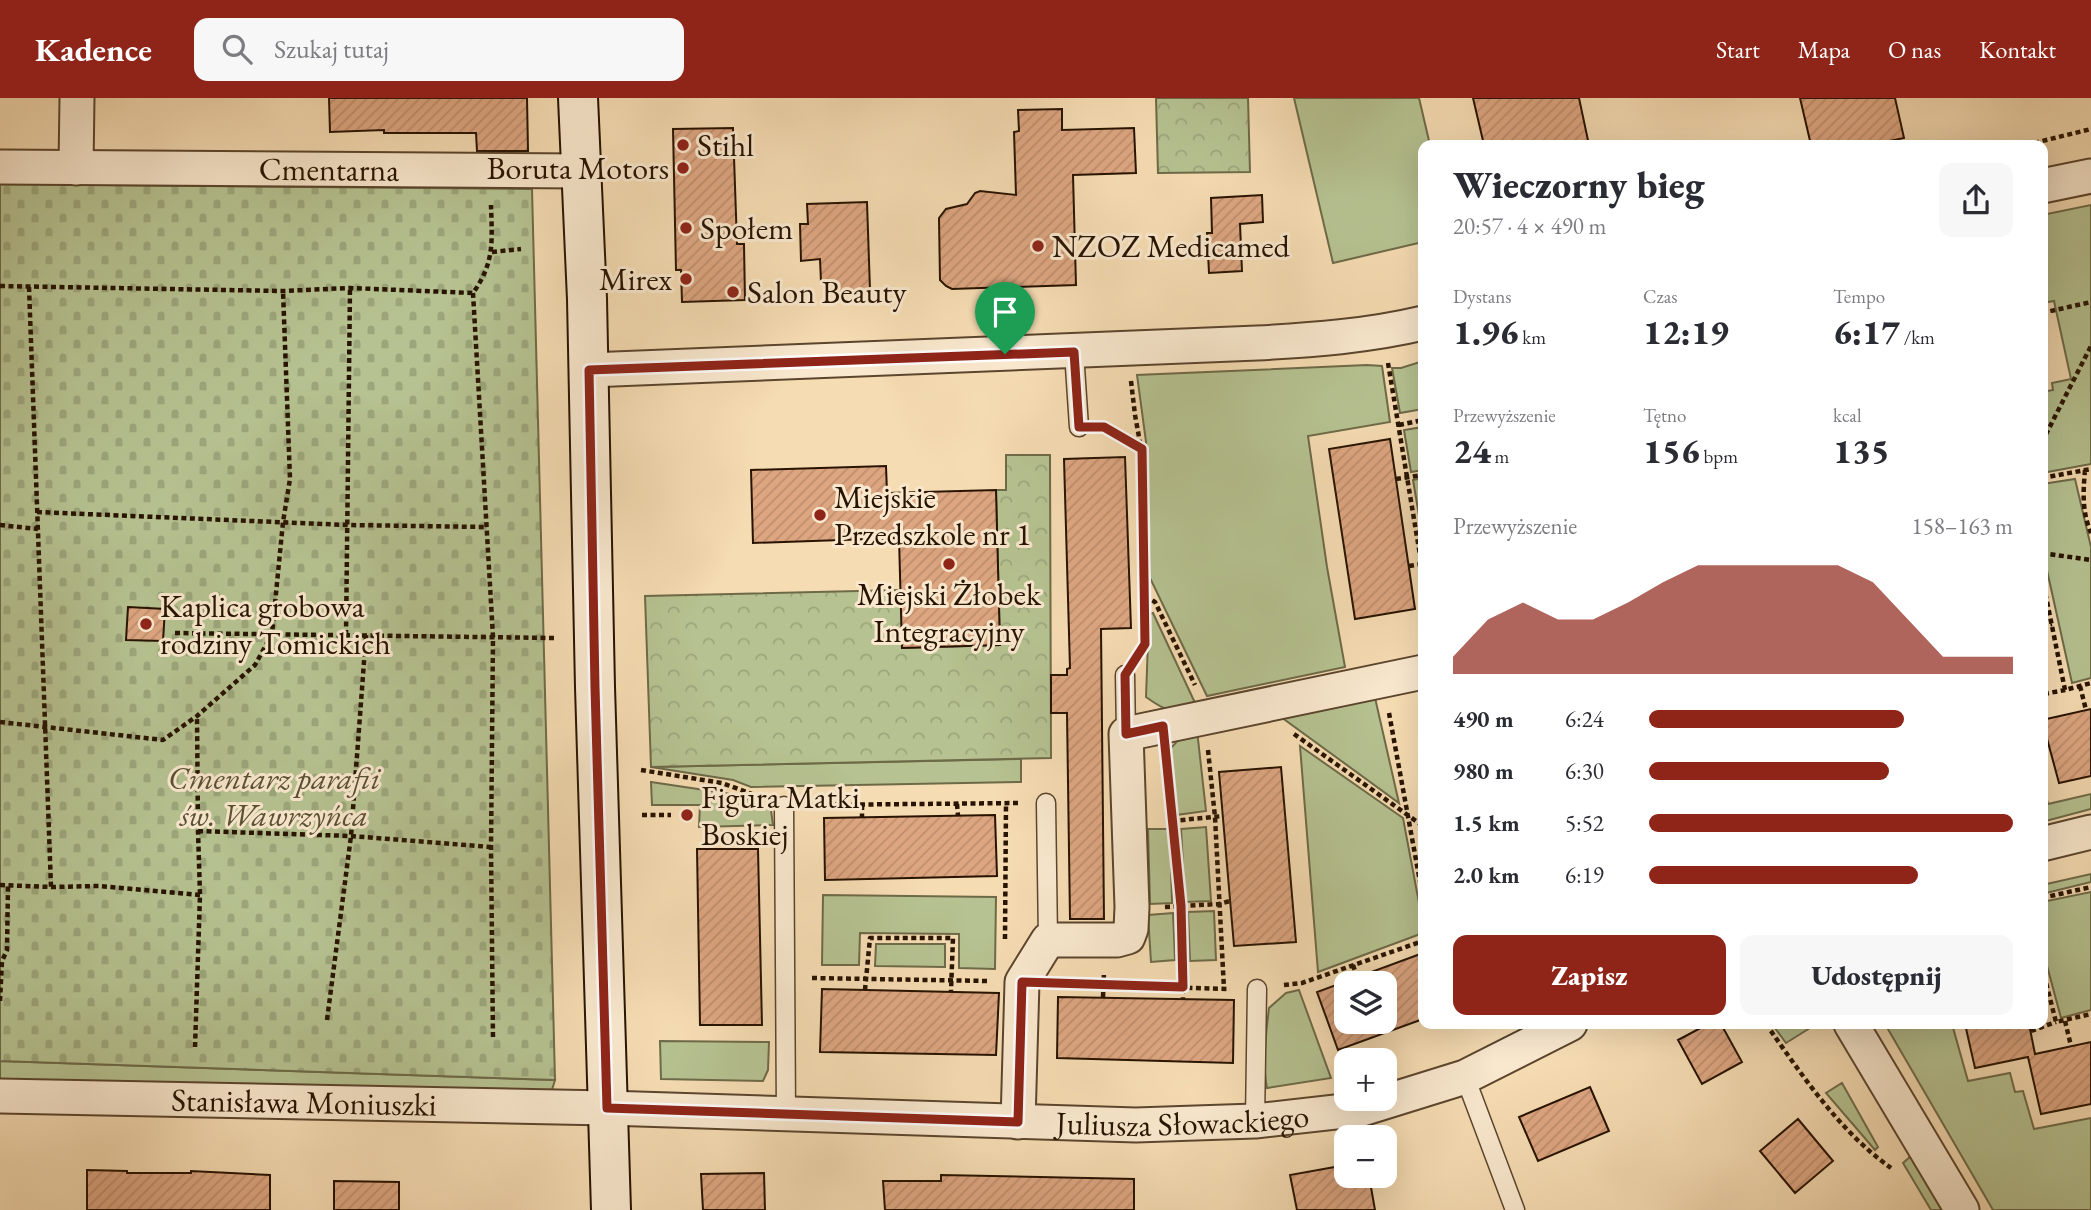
<!DOCTYPE html>
<html lang="pl">
<meta charset="utf-8">
<style>
:root{--surface:#fff;--page:#f7f7f7;--text:#2b2b33;--muted:#7c7c81;--accent:#8f2418}
body{margin:0;font-family:"EB Garamond",serif;background:var(--page);color:var(--text);height:100vh;display:flex;flex-direction:column;font-size:26px;white-space:nowrap}
*{box-sizing:border-box;margin:0}
p{font-size:23px;color:var(--muted)}
.icon{flex:none;width:38px;height:38px;fill:none;stroke:currentColor;stroke-width:2;stroke-linecap:round;stroke-linejoin:round}
.map{position:relative;flex:1;overflow:hidden}
.panel{position:absolute;left:1418px;top:42px;width:630px;height:889px;display:flex;flex-direction:column;background:var(--surface);border-radius:14px;box-shadow:0 7px 28px #0002}
.panel>*{flex:none}
.fabs{position:absolute;left:1334px;top:873px;display:grid;gap:14px}
.fabs a{display:grid;place-items:center;width:63px;height:63px;border-radius:14px;background:var(--surface);box-shadow:0 7px 28px #0002;font-size:35px}
.pin{position:absolute;display:grid;place-items:center;width:60px;height:60px;color:#fff;margin:-72px -30px;border-radius:50% 50% 50% 0;rotate:-45deg;box-shadow:0 0 7px #0007}
.pin .icon{rotate:45deg}
.round{display:grid;place-items:center;flex:none;width:74px;height:74px;border-radius:14px;background:var(--page)}
.summary{display:flex;align-items:center;justify-content:space-between;height:119px;padding:0 35px}
h1{font-size:38px;font-weight:800;line-height:52px}
.stats{display:grid;grid-template-columns:repeat(3,1fr);gap:10px;height:119px;padding:7px 35px}
.stats div{display:grid;align-content:center}
.stats b{font-size:35px;font-weight:800}
.stats small{font-size:19px;font-weight:400}
.stats p{font-size:19px}
.chart{height:196px;padding:14px 35px}
.chart p{display:flex;justify-content:space-between}
.chart svg{width:100%;height:126px;margin-top:7px;fill:var(--accent);opacity:.7}
.button{display:flex;gap:14px;margin-top:auto;padding:14px 35px}
.button a{flex:1;height:80px;border-radius:14px;background:var(--accent);color:#fff;font-size:28px;font-weight:800;line-height:80px;text-align:center}
.button a+a{background:var(--page);color:var(--text)}
ul{padding:0 35px;list-style:none;font-size:23px}
li{display:grid;grid-template-columns:112px 84px 1fr;align-items:center;height:52px}
li i{height:18px;border-radius:9px;background:var(--accent)}
header{display:flex;align-items:center;gap:42px;box-sizing:border-box;height:98px;padding:0 35px;background:var(--accent);color:#fff}
header strong{font-size:33px}
nav{display:flex;gap:38px;margin-inline-start:auto;font-size:24px}
.search{width:490px;height:63px;background:var(--page);display:flex;align-items:center;gap:18px;box-sizing:border-box;padding:0 24px;border-radius:14px;color:var(--muted);font-size:26px}
.map>svg:first-child{display:block}
.grass{fill:#b6c291;stroke:#6e6a48;stroke-width:2}
.forest{fill:url(#forest-crowns);stroke:#6e6a48;stroke-width:2}
.cemetery{fill:url(#cemetery-stones);stroke:#6e6a48;stroke-width:2}
.building{fill:url(#building-hatch);stroke:#271300;stroke-width:2;fill-rule:evenodd}
.lines{fill:none;stroke-linecap:round;stroke-linejoin:round}
.lane-casing{stroke:#5b452d;stroke-width:21}
.street-casing{stroke:#5b452d;stroke-width:37}
.secondary-casing{stroke:#271300;stroke-width:42}
.path{stroke:#271300;stroke-width:4.5;stroke-dasharray:5 3.5;stroke-linecap:butt}
.lane{stroke:#f9e8ce;stroke-width:18}
.street{stroke:#f9e8ce;stroke-width:33}
.secondary{stroke:#f9e8ce;stroke-width:38}
.route-casing{stroke:#fff;stroke-width:14}
.route{stroke:#8f2418;stroke-width:9}
.poi-dot{fill:#8f2418;stroke:#f9e8ce;stroke-width:2.5}
.labels{text-anchor:middle;stroke-width:6;stroke-linejoin:round;paint-order:stroke}
.poi-label{font-size:32px;fill:#271300;stroke:#f9e8ce;text-anchor:start}
.street-label{font-size:32px;fill:#271300;stroke:#f9e8ce}
.park-label{font-size:32px;font-style:italic;fill:#595033;stroke:#f9e8ce}
</style>
<header>
<strong>Kadence</strong>
<div class="search"><svg class="icon" aria-label="search" viewBox="0 0 24 24"><circle cx="10" cy="10" r="6"/><path d="M15 15l6 6"/></svg>Szukaj tutaj</div>
<nav><a>Start</a><a>Mapa</a><a>O nas</a><a>Kontakt</a></nav>
</header>
<div class="map">
<svg width="2091" height="1112" viewBox="0 0 2091 1112">
<defs>
<pattern id="forest-crowns" width="20" height="18" patternUnits="userSpaceOnUse" patternTransform="scale(1.75)"><rect width="20" height="18" fill="#b6c291"/><path d="M2 6a3 3 0 1 1 6 0M12 15a3 3 0 1 1 6 0" fill="none" stroke="#9ca67b"/></pattern>
<pattern id="cemetery-stones" width="16" height="16" patternUnits="userSpaceOnUse" patternTransform="scale(1.75)"><rect width="16" height="16" fill="#b6c291"/><path d="M2 7V4a2 2 0 0 1 4 0v3zM10 15v-3a2 2 0 0 1 4 0v3z" fill="#9ca67b"/></pattern>
<pattern id="building-hatch" width="6" height="6" patternUnits="userSpaceOnUse" patternTransform="scale(1.75)"><rect width="6" height="6" fill="#dda681"/><path d="M-1 1l2-2M0 6l6-6M5 7l2-2" fill="none" stroke="#be8e6e"/></pattern>
</defs>
<rect width="100%" height="100%" fill="#f6dcb3"/>
<filter id="stains"><feTurbulence type="fractalNoise" baseFrequency=".00286" numOctaves="4"/><feColorMatrix values="0 0 0 0 .2 0 0 0 0 .09 0 0 0 0 .02 0 0 0 .5 -.17"/></filter>
<radialGradient id="worn" r=".72"><stop offset=".6" stop-color="#630" stop-opacity="0"/><stop offset="1" stop-color="#630" stop-opacity=".3"/></radialGradient>
<path class="grass" d="M1294,0H1419L1430,47H1423V144L1333,165Z
M2091,107V366L2042,375V294L2053,292L2052,285L2071,281L2054,203L2042,205V117Z
M1423,263V311L1400,315L1392,270H1401Z
M1367,267L1382,268L1390,324L1308,338L1327,469L1345,569L1207,598L1150,480L1147,351L1137,277Z
M1423,329V372L1411,374L1404,332Z
M1423,380V441L1413,382Z
M2075,381L2091,449V580L2072,585L2042,450V386Z
M1153,515L1196,607C1171,615 1168,615 1146,599L1149,516Z
M1373,591L1399,705L1270,611Z
M1197,632L1206,713L1176,717L1170,651L1181,639Z
M1300,648L1403,720L1423,826V835L1318,874Z
M1021,661V684L751,689L733,682L651,669Z
M651,684L738,697L771,712L773,727L699,729L700,707H652Z
M2042,694H2045L2048,706L2091,696V711L2042,724Z
M1206,729L1211,803L1185,804L1181,731Z
M1148,731H1170L1172,805L1150,806Z
M2091,776V784L2042,796V787Z
M2091,794V912L2061,920L2042,849V804Z
M823,797L996,799L995,871L959,870V836L860,835L859,867H822Z
M1214,813L1216,862L1190,863L1188,814Z
M1173,815L1175,862L1151,864L1148,817Z
M876,846H945V869L875,868Z
M1299,892L1331,980L1267,990C1262,964 1266,936 1269,910L1286,895Z
M1772,926H1808L1810,930L1786,945Z
M1885,926H1952L1968,983L2010,975L2015,994L2023,993L2034,1031L2091,1020V1112H1993Z
M660,943L769,944L768,972L763,983L661,981Z
M0,963L555,982L551,995L0,983Z
M1842,985L1878,1049L1875,1052L1826,995Z
M1912,1057L1943,1112H1931L1903,1065Z"/>
<path class="forest" d="M1156,0H1248L1250,74L1158,75Z
M1006,357H1050L1051,660L651,669L645,498L901,492L903,550L1000,547L996,392H1006Z"/>
<path class="cemetery" d="M0,86L532,91L555,982L0,963Z"/>
<path class="building" d="M329,0H527L528,53H477L476,35H384V32L330,34Z
M1473,0H1579L1589,47H1484Z
M1800,0H1895L1904,40L1871,47H1811Z
M1062,11V32L1134,30L1136,75L1073,77L1076,187L952,191L946,188L940,182L939,120L946,111L967,106L975,95L980,93L1016,97L1014,34L1019,33L1018,12Z
M733,30L737,146H744L745,202L682,204L681,172H676L673,31Z
M1262,97L1263,124L1240,126L1242,173L1209,175L1207,135H1212L1211,100Z
M867,104L870,192L835,194L834,184H821L820,161L801,163L800,126H808L807,106Z
M1390,341L1415,511L1355,521L1329,351Z
M1125,359L1131,530L1101,531L1104,821H1070L1067,615H1051V577H1067V571L1070,570L1064,361Z
M886,368L887,395L996,392L1000,547L902,550L899,440L753,445L751,372Z
M128,509L165,511L163,543L126,542Z
M2091,611V678L2059,685L2042,622Z
M1281,669L1296,844L1234,848L1219,674Z
M995,717L997,778L825,782L824,720Z
M697,751H758L762,927H700Z
M1423,855V921L1338,952L1317,894ZM1346,886H1384V924H1346Z
M822,891L999,895L996,957L820,954Z
M1058,899L1234,902L1233,965L1057,960Z
M1708,926H1721L1742,964L1702,986L1678,942Z
M1965,926H2029L2035,956L2091,944V1006L2041,1016L2028,959L1975,970Z
M1590,989L1609,1033L1538,1063L1519,1019Z
M1798,1021L1833,1063L1795,1095L1760,1053Z
M1346,1067V1078H1369L1375,1112H1297L1290,1077Z
M87,1072L127,1073V1075H191V1073L270,1077V1112H87Z
M764,1075L765,1112H703L701,1076Z
M941,1077L1134,1081V1112H885L883,1083H941Z
M334,1083L399,1084V1112H334Z"/>
<g class="lines">
<defs>
<path id="lane" d="M1074,254L1079,329
M1125,577L1126,636
M1046,705L1048,842
M784,708L786,1016
M1465,979L1515,1112
M1255,1023L1257,891"/>
<g id="street">
<path id="s1" d="M0,69L581,73"/>
<path d="M76,70L77,0"/>
<path d="M2042,88L2091,78"/>
<path d="M589,272L1257,245C1313,242 1368,238 1423,225"/>
<path d="M2042,746L2091,734"/>
<path d="M1851,926L1962,1112"/>
<path id="s2" d="M0,998L607,1010L1136,1027L1255,1023L1362,1011L1465,979L1570,926"/>
<path d="M1018,1024L1022,884L1048,842H1117L1128,839L1131,831L1132,809L1126,636L1423,574"/>
</g>
<path id="secondary" d="M578,0L587,201L595,589L611,1112"/>
</defs>
<use href="#lane" class="lane-casing"/>
<use href="#street" class="street-casing"/>
<use href="#secondary" class="secondary-casing"/>
<path class="path" d="M2026,47L2091,31
M492,154L521,151
M0,188L283,193L350,190L473,195C495,164 492,143 491,107
M29,189L51,789
M473,195L493,539L491,749L493,942
M2042,215L2091,204
M1388,265L1423,475
M1131,283L1135,317L1141,350
M1399,327L1423,322
M1104,329L1142,351L1145,546L1139,556
M2042,344L2091,248
M2085,372C2083,395 2082,414 2091,435
M2042,380L2091,371
M1396,381L1423,377
M37,414L347,427L487,429
M0,427L38,431
M2042,455L2091,462
M1409,468L1422,466
M2042,479L2065,592L2091,585
M1145,498L1155,504L1195,587
M2042,528L2052,526
M175,535L554,540
M346,537L350,190
M2080,588L2086,612
M2044,596L2065,592
M1389,615L1423,800
M0,624L163,642L197,618L255,567L272,536L283,424L290,381L283,193
M1294,636L1423,728
M1208,652L1215,719L1224,891
M1167,662L1181,808L1183,901
M641,672L722,685L760,699
M957,706L958,718
M809,707L1021,705
M862,707V719
M642,717H671
M1172,723L1223,718
M198,733L351,738L491,749
M0,787L51,789L99,788L200,797
M2042,800L2091,789
M1165,809L1219,806L1230,803
M1005,841L1006,706
M1353,867L1357,879
M2042,869L2056,924L2091,916
M812,880L988,883
M1060,886L1230,891
M1284,887L1302,885L1423,843
M865,892L870,840H953L951,893
M1103,899L1104,875
M0,903L2,863L7,852L8,787
M327,922L351,738L366,537
M2065,923L2071,948
M1766,926C1802,977 1839,1033 1891,1070
M2031,933L2056,924
M195,949L200,797L198,733L197,619"/>
<use href="#lane" class="lane"/>
<use href="#street" class="street"/>
<use href="#secondary" class="secondary"/>
</g>
<g class="lines">
<defs>
<path id="route" d="M1074,254L1079,329H1104L1142,351L1145,546L1125,577L1126,636L1163,628L1181,808L1183,889L1022,884L1018,1024L607,1010L595,589L589,272Z"/>
</defs>
<use href="#route" class="route-casing"/>
<use href="#route" class="route"/>
</g>
<g class="poi-dot">
<circle cx="683" cy="47" r="7"/>
<circle cx="683" cy="70" r="7"/>
<circle cx="686" cy="130" r="7"/>
<circle cx="1038" cy="148" r="7"/>
<circle cx="686" cy="181" r="7"/>
<circle cx="733" cy="194" r="7"/>
<circle cx="820" cy="417" r="7"/>
<circle cx="949" cy="466" r="7"/>
<circle cx="146" cy="526" r="7"/>
<circle cx="687" cy="717" r="7"/>
</g>
<g class="labels">
<g class="poi-label">
<text x="697" y="58">Stihl</text>
<text x="669" y="81" text-anchor="end">Boruta Motors</text>
<text x="700" y="141">Społem</text>
<text x="1052" y="159">NZOZ Medicamed</text>
<text x="672" y="192" text-anchor="end">Mirex</text>
<text x="747" y="205">Salon Beauty</text>
<text x="834" y="410">Miejskie<tspan x="834" dy="37">Przedszkole nr 1</tspan></text>
<text x="949" y="507" text-anchor="middle">Miejski Żłobek<tspan x="949" dy="37">Integracyjny</tspan></text>
<text x="160" y="519">Kaplica grobowa<tspan x="160" dy="37">rodziny Tomickich</tspan></text>
<text x="701" y="710">Figura Matki<tspan x="701" dy="37">Boskiej</tspan></text>
</g>
<g class="street-label">
<text dy="11" stroke="none"><textPath href="#s1" startOffset="329">Cmentarna</textPath></text>
<text dy="11" stroke="none"><textPath href="#s2" startOffset="304">Stanisława Moniuszki</textPath></text>
<text dy="11" stroke="none"><textPath href="#s2" startOffset="1183">Juliusza Słowackiego</textPath></text>
</g>
<g class="park-label">
<text x="274" y="691">Cmentarz parafii<tspan x="274" dy="37">św. Wawrzyńca</tspan></text>
</g>
</g>
<rect width="100%" height="100%" filter="url(#stains)"/>
<rect width="100%" height="100%" fill="url(#worn)"/>
</svg>
<div class="fabs">
<a><svg class="icon" aria-label="layers" viewBox="0 0 24 24"><path d="M12 4l9 5-9 5-9-5zM3 14l9 5 9-5"/></svg></a>
<a>+</a>
<a>−</a>
</div>
<div class="pin" style="left:1005px;top:256px;background:#1e9e55"><svg class="icon" aria-label="arrive" viewBox="0 0 24 24"><path d="M6 21V4h12l-3 4 3 4H6"/></svg></div>
<section class="panel">
<div class="summary"><div><h1>Wieczorny bieg</h1><p>20:57 · 4 × 490 m</p></div><a class="round"><svg class="icon" aria-label="share" viewBox="0 0 24 24"><path d="M12 15V3M7 8l5-5 5 5M5 13v7h14v-7"/></svg></a></div>
<div class="stats">
<div><p>Dystans</p><b>1.96<small> km</small></b></div>
<div><p>Czas</p><b>12:19</b></div>
<div><p>Tempo</p><b>6:17<small> /km</small></b></div>
</div>
<div class="stats">
<div><p>Przewyższenie</p><b>24<small> m</small></b></div>
<div><p>Tętno</p><b>156<small> bpm</small></b></div>
<div><p>kcal</p><b>135</b></div>
</div>
<div class="chart"><p><span>Przewyższenie</span>158–163 m</p>
<svg viewBox="0 0 160 44" preserveAspectRatio="none"><path d="M0 44V38L10 25L20 19L30 25L40 25L50 19L60 12L70 6L80 6L90 6L100 6L110 6L120 12L130 25L140 38L150 38L160 38V44z"/></svg>
</div>
<ul>
<li><b>490 m</b>6:24<i style="width:70%"></i></li>
<li><b>980 m</b>6:30<i style="width:66%"></i></li>
<li><b>1.5 km</b>5:52<i style="width:100%"></i></li>
<li><b>2.0 km</b>6:19<i style="width:74%"></i></li>
</ul>
<div class="button"><a>Zapisz</a><a>Udostępnij</a></div>
</section>
</div>
